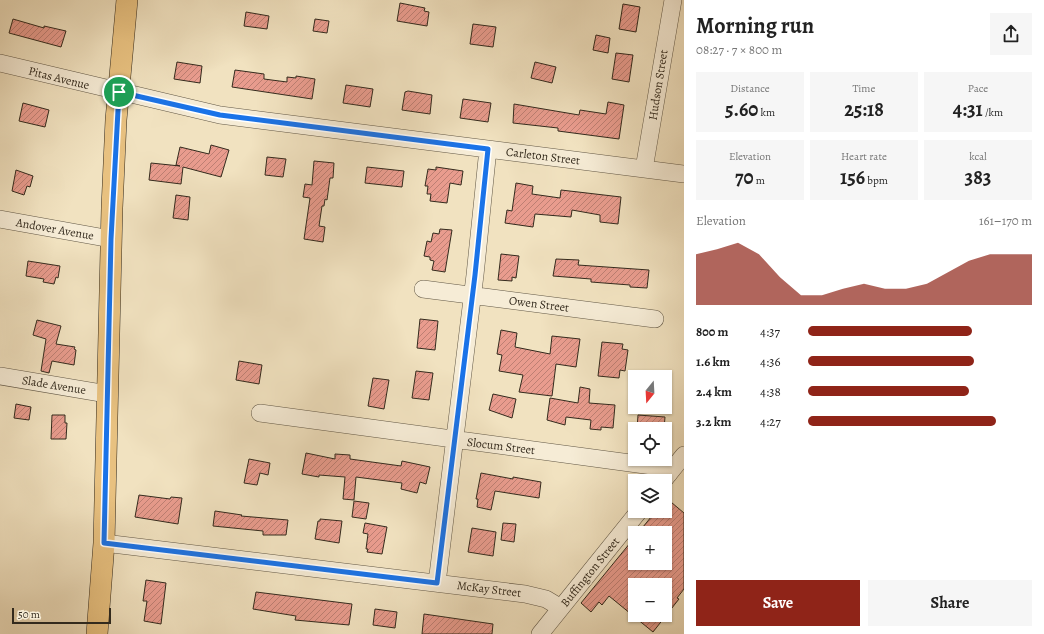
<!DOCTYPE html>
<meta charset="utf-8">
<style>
:root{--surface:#fff;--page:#f6f6f6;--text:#222;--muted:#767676;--accent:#8f2418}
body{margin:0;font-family:Alegreya,serif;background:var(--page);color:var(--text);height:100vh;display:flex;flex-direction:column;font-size:15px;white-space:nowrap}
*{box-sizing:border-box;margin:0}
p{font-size:13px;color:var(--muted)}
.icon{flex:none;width:22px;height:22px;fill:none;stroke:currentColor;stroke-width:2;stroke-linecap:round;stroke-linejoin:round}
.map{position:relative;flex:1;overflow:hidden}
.details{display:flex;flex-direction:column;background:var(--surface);width:360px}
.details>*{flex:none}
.needle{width:26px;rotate:198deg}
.fabs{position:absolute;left:628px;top:370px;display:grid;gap:8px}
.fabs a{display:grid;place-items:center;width:44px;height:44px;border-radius:0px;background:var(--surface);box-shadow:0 1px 3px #0004;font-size:20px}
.scale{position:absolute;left:12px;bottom:10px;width:99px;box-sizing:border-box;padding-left:4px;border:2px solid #332a1d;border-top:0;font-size:11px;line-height:14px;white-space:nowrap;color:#332a1d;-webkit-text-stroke:3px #f6ecd6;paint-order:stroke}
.pin{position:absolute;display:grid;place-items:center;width:34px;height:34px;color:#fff;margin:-17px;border:2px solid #fff;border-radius:50%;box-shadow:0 1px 4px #0007}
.round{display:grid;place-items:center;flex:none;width:42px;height:42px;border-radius:0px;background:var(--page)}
.headline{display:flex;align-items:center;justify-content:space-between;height:68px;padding:0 12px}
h1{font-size:22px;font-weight:700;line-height:30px}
.stats{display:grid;grid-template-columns:repeat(3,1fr);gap:6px;height:68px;padding:4px 12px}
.stats div{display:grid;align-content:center;border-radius:0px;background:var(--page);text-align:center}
.stats b{font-size:20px;font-weight:700}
.stats small{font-size:11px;font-weight:400}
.stats p{font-size:11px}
.chart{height:112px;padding:8px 12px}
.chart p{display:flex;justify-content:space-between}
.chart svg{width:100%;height:72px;margin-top:4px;fill:var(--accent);opacity:.7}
.button{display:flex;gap:8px;margin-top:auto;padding:8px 12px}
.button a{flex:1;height:46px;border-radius:0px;background:var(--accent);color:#fff;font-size:16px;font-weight:700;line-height:46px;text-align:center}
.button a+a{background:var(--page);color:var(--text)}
ul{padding:0 12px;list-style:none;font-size:13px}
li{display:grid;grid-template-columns:64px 48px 1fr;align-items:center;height:30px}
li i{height:10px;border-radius:5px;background:var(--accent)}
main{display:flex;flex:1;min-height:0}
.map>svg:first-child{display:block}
.building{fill:url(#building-hatch);stroke:#332a1d;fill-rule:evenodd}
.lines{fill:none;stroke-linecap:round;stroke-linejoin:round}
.minor-casing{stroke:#625846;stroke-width:18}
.major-casing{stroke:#332a1d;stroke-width:22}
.minor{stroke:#f6ecd6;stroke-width:17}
.major{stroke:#e8c180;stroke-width:21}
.route-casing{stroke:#fff;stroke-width:8}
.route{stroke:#1a73e8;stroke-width:5}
.labels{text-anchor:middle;stroke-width:3;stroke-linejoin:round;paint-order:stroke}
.street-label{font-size:12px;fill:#332a1d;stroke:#f6ecd6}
</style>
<main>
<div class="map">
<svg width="684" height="634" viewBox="0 0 684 634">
<defs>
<pattern id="building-hatch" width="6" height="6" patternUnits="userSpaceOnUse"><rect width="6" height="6" fill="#e99c8e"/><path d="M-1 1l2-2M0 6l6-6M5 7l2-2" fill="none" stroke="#bd7f73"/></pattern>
</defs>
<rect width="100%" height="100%" fill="#f1e2c0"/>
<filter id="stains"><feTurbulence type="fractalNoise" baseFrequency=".005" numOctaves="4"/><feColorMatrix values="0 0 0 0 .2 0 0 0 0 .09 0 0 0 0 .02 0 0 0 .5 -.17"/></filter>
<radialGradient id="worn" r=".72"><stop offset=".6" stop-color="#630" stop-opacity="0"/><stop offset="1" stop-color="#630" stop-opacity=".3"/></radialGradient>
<path class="building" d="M400,3L425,8L424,11L429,12L427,26L397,21Z
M623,4L640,7L636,32L619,29Z
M246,12L269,16L267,29L244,26Z
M13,19L44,28V26L66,31L61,47L9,33Z
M315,19L329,21L327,33L313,31Z
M473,24L496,27L493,47L470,44Z
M596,35L610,38L608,53L593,50Z
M616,53L633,55L629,82L612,79Z
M177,62L202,66L200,83L174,79Z
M535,62L556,67L552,83L531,78Z
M235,70L264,74V79L287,82V77L296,78V76L315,79L312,99L232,87Z
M346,85L373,89L370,107L343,103Z
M408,91L432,95L430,114L402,110L405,92Z
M463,99L491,103L488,122L460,118Z
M608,102L624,105L619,139L558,131V128L513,123L514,104L579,115L580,110L606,114Z
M23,103L49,110L45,127L19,121Z
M211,145L229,150L221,177L183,167L181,184L149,180L151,163L180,166L176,165L180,147L209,154Z
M267,157L286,159L283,177L265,175Z
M314,161L334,163L333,178H330L327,200L325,199L324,206H322L319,226L325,227L323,242L304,239L310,198L303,197L305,184L312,185Z
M367,167L404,171L402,187L365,183Z
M436,167L463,171L461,185L450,183L447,203L430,201L431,194H427L428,186H425L428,169L436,170Z
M16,170L33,176L30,187L27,186L24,195L12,191Z
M516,183L533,186L532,194L560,198L561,190L621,197L618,224L600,222V215L572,210L571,217L535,214L533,227L505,223L507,210L512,211Z
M176,195L190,197L188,220L173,218Z
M440,229L452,230L445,272L432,270L434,261L430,260V257L424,256L427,241L431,242L433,233L439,234Z
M501,254L519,256L516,278L512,277V281L498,280Z
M556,259L579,260L578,265L649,270L647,288L630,287V285L591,282V279L553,276Z
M28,261L60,266L58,278L56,277L54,284L43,282L44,279L26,276Z
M420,319L438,321L435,350L417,348Z
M37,320L61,326L56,344L75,347L74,349L76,350L74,365L52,361L49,373L41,371L46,339L33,335Z
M501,330L517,333L515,347L550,354L552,336L580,339L576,367L556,364L552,396L519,392L523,375L499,371L502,355L497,354Z
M602,342L623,344L622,349L628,350L625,371L620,370L619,378L598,376Z
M239,361L262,365L259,384L236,380Z
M416,371L433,373L429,400L412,398Z
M373,378L389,380L384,409L368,406Z
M580,387L590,389L589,403L615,405L613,428L601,427V430L590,429L591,420L566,417L565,425L547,420L550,398L578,403Z
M493,394L516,399L512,418L489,410Z
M16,404L31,407L29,420L14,418Z
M52,415H65V423H67L66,439H51Z
M638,415L665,417L664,429H637Z
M306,453L335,459V454L350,455V459L401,466L402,461L430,467L426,484L420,482L417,493L401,489L402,483L356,477L354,500L343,499L345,477L319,475V477L302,474Z
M249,459L270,463L268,475L260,473L257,485L244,483Z
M481,473L513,479V477L541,482L539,498L495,491L491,510L477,507L478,499H476Z
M139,495L170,499L171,497L182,498L178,524L135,517Z
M665,497L684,513V589L677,598L679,599L653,632L609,596L602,605L599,602L591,612L581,603L635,537V563H665V533H638L656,511H665ZM635,585H665V615H635Z
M354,501L369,503L366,519L352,517Z
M215,511L242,515L241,516L288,520L286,535H263V531L213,526Z
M320,519L342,521L339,543L315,539L318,521H320Z
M365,523L387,527L382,554L367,552L368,549H366L368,534L363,533Z
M503,523L516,524L514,542L501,540Z
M472,528L496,532L493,556L468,552Z
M146,580L166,583L161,624L144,621L147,601H143Z
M256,592L352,604L349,625L295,620L296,616L253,609Z
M375,609L397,612L395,628L373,625Z
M424,614L493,624L492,634H422Z"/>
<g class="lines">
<defs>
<path id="minor" d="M0,63L220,115L684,174
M644,169L673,0
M0,219L111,239
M423,289L655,319
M0,376L107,394
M260,413L645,465L653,466L669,474
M663,481L684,455
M104,543L525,594L546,599L561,608
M437,583L475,275L488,149
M540,634L639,511"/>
<path id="major" d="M97,634L104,543L112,208L116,120L127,0"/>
</defs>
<use href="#minor" class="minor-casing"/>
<use href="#major" class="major-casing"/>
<use href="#minor" class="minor"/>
<use href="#major" class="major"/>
</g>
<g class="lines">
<defs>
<path id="route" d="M119,92L220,115L488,149L475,275L437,583L104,543L111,239Z"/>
</defs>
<use href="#route" class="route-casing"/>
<use href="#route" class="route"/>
</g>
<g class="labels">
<g class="street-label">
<text transform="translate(59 78) rotate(14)" y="4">Pitas Avenue</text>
<text transform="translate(658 85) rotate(-81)" y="4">Hudson Street</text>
<text transform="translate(543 156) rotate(7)" y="4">Carleton Street</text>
<text transform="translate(55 229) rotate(10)" y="4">Andover Avenue</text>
<text transform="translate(539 304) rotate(7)" y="4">Owen Street</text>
<text transform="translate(54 385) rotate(9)" y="4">Slade Avenue</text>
<text transform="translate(501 446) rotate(7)" y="4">Slocum Street</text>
<text transform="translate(590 572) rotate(-51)" y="4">Buffington Street</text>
<text transform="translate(489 589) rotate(7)" y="4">McKay Street</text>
</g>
</g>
<rect width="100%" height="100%" filter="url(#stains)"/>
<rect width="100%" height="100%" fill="url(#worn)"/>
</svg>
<div class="fabs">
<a><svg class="needle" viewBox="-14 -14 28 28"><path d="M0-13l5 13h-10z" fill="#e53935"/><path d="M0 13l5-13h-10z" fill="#767676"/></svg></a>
<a><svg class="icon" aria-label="locate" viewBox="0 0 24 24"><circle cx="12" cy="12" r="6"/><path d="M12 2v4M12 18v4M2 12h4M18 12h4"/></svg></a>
<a><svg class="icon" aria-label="layers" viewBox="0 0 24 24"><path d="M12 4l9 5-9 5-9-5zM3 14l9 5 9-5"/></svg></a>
<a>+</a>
<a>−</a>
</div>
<div class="scale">50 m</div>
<div class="pin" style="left:119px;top:92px;background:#1e9e55"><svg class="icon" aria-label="arrive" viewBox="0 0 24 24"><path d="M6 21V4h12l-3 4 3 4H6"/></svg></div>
</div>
<section class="details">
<div class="headline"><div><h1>Morning run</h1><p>08:27 · 7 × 800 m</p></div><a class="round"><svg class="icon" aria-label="share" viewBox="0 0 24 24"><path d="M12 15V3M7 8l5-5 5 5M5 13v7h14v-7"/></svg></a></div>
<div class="stats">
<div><p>Distance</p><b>5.60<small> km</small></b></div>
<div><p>Time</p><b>25:18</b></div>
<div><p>Pace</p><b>4:31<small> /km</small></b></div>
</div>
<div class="stats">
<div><p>Elevation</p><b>70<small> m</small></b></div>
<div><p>Heart rate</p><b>156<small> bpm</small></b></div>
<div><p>kcal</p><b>383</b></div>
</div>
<div class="chart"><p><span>Elevation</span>161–170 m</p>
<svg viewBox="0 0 160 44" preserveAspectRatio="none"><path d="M0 44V13L10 10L20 6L30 13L40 27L50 38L60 38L70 34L80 31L90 34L100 34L110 31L120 24L130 17L140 13L150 13L160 13V44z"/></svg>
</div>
<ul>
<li><b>800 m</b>4:37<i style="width:73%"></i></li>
<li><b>1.6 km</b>4:36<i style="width:74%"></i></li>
<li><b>2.4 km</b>4:38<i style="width:72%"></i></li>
<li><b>3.2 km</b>4:27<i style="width:84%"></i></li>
</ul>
<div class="button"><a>Save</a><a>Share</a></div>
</section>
</main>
